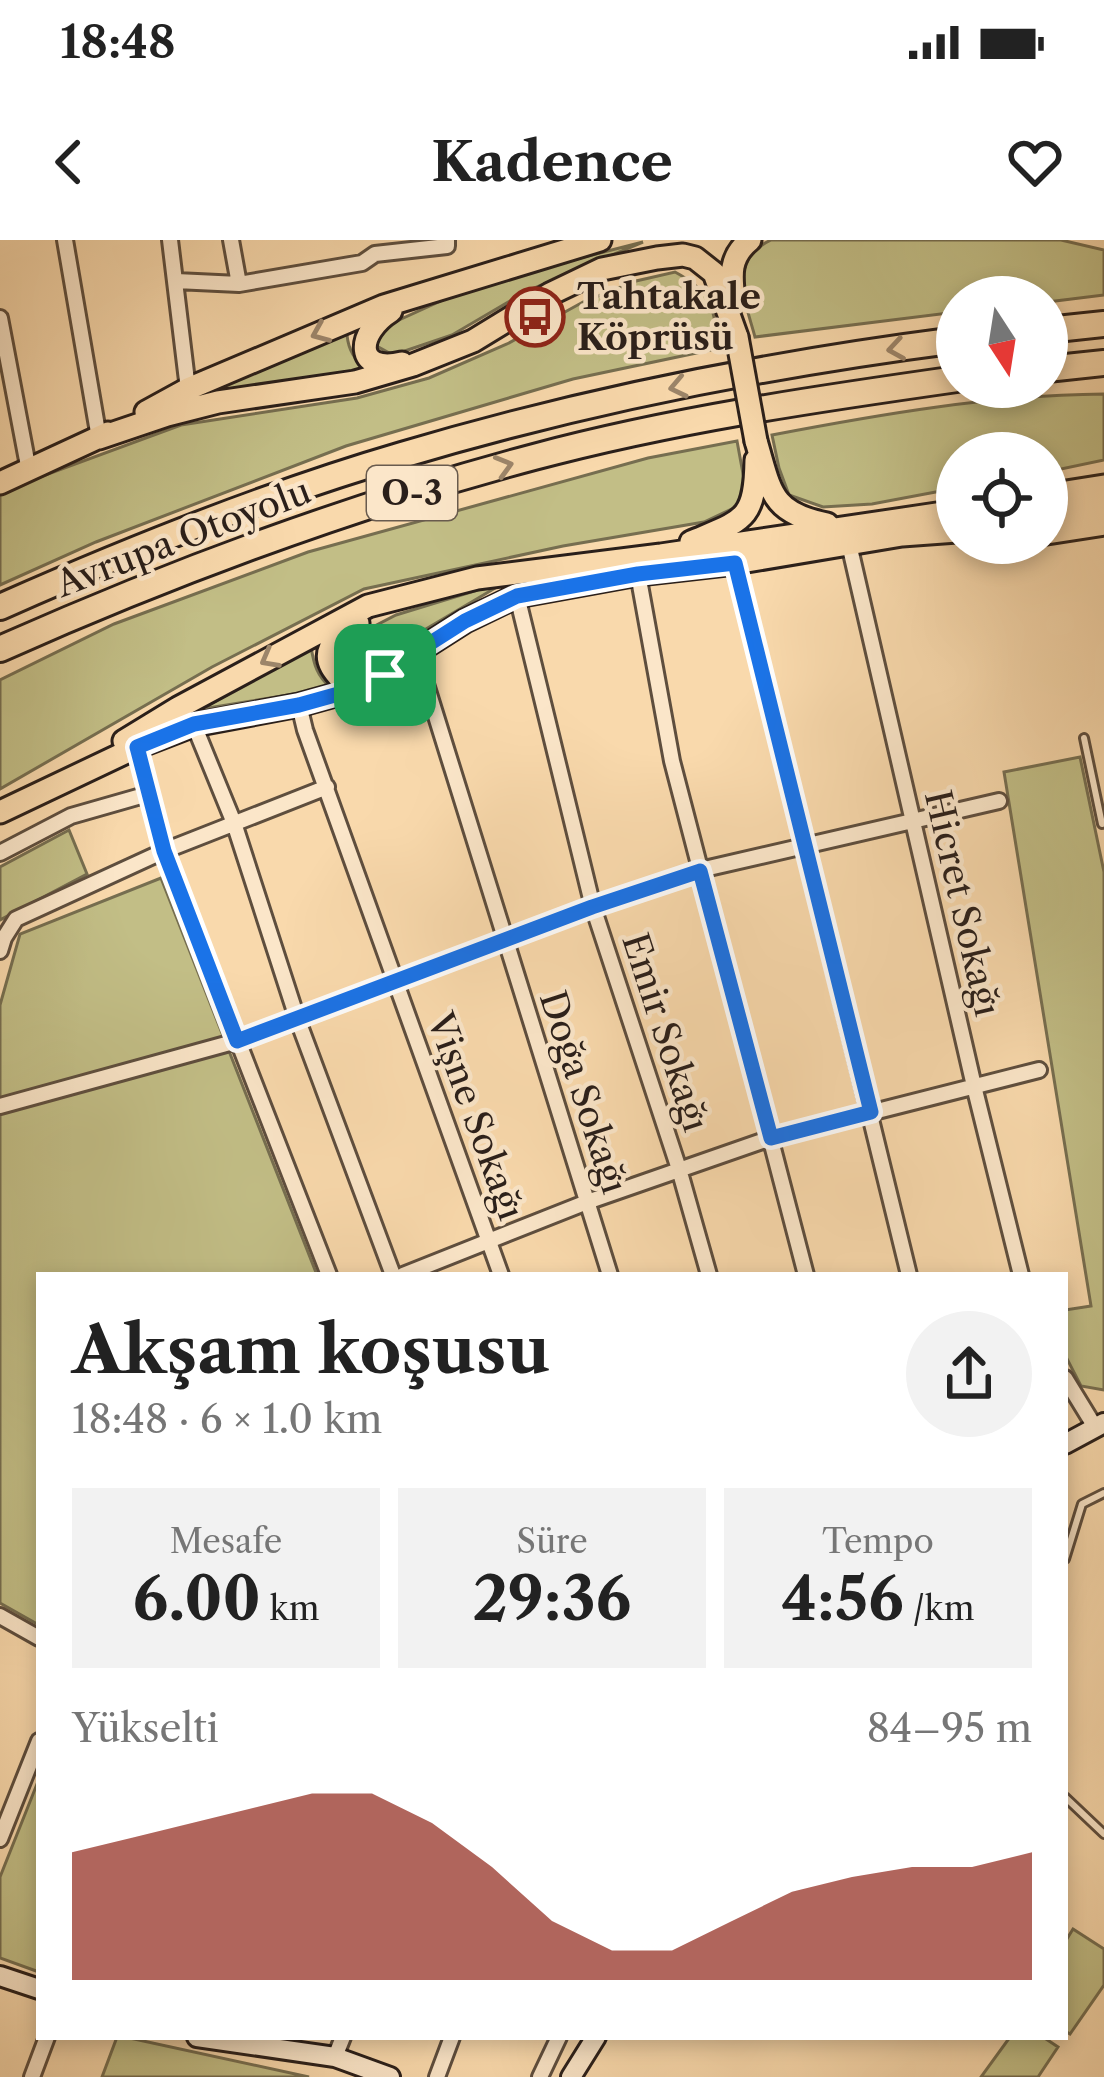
<!DOCTYPE html>
<html lang="tr">
<meta charset="utf-8">
<style>
:root{--surface:#fff;--page:#f2f2f2;--text:#222;--muted:#767676;--accent:#8f2418}
body{margin:0;font-family:"Libre Caslon Text",serif;background:var(--page);color:var(--text);height:100vh;display:flex;flex-direction:column;font-size:45px;white-space:nowrap}
*{box-sizing:border-box;margin:0}
p{font-size:39px;color:var(--muted)}
.icon{flex:none;width:66px;height:66px;fill:none;stroke:currentColor;stroke-width:2;stroke-linecap:round;stroke-linejoin:round}
.map{position:relative;flex:1;overflow:hidden}
.details{position:absolute;left:36px;top:1032px;width:1032px;height:768px;display:flex;flex-direction:column;background:var(--surface);border-radius:0px;box-shadow:0 6px 18px #0003}
.details>*{flex:none}
.needle{width:78px;rotate:168deg}
.tools{position:absolute;left:936px;top:36px;display:grid;gap:24px}
.tools a{display:grid;place-items:center;width:132px;height:132px;border-radius:50%;background:var(--surface);box-shadow:0 6px 18px #0003;font-size:60px}
.pin{position:absolute;display:grid;place-items:center;width:102px;height:102px;color:#fff;margin:-51px;border-radius:24px;box-shadow:0 6px 18px #0006}
.round{display:grid;place-items:center;flex:none;width:126px;height:126px;border-radius:63px;background:var(--page)}
.summary{display:flex;align-items:center;justify-content:space-between;height:204px;padding:0 36px}
h1{font-size:66px;font-weight:700;line-height:90px}
.metrics{display:grid;grid-template-columns:repeat(3,1fr);gap:18px;height:204px;padding:12px 36px}
.metrics div{display:grid;align-content:center;border-radius:0px;background:var(--page);text-align:center}
.metrics b{font-size:60px;font-weight:700}
.metrics small{font-size:33px;font-weight:400}
.metrics p{font-size:33px}
.chart{height:336px;padding:24px 36px}
.chart p{display:flex;justify-content:space-between}
.chart svg{width:100%;height:216px;margin-top:12px;fill:var(--accent);opacity:.7}
.status{display:flex;justify-content:space-between;align-items:center;height:84px;padding:0 60px;background:var(--surface);direction:ltr}
.status svg{height:33px;fill:currentColor}
header{display:flex;justify-content:space-between;align-items:center;height:156px;padding:0 36px;background:var(--surface);font-size:54px;font-weight:700}
.map>svg:first-child{display:block}
.green{fill:#c2be86;stroke:#766e50;stroke-width:3}
.lines{fill:none;stroke-linecap:round;stroke-linejoin:round}
.lane-casing{stroke:#5e4e3e;stroke-width:12}
.street-casing{stroke:#5e4e3e;stroke-width:20}
.secondary-casing{stroke:#2a1f1a;stroke-width:24}
.primary-casing{stroke:#2a1f1a;stroke-width:27}
.highway-casing{stroke:#2a1f1a;stroke-width:30}
.lane{stroke:#fbe6c9;stroke-width:6}
.street{stroke:#fbe6c9;stroke-width:14}
.secondary{stroke:#fbe6c9;stroke-width:18}
.primary{stroke:#f9d9ac;stroke-width:21}
.highway{stroke:#f9d9ac;stroke-width:24}
.primary-bridge-casing{stroke:#2a1f1a;stroke-width:27;stroke-linecap:butt}
.primary-bridge{stroke:#f9d9ac;stroke-width:21}
.oneway{stroke:#9c856a}
.route-casing{stroke:#fff;stroke-width:24}
.route{stroke:#1a73e8;stroke-width:15}
.labels{text-anchor:middle;stroke-width:9;stroke-linejoin:round;paint-order:stroke}
.shield{fill:#fbe6c9;stroke:#695b4e;stroke-width:3}
.shield-label{font-size:33px;font-weight:bold;fill:#2a1f1a}
.poi-label{font-size:36px;font-weight:bold;fill:#2a1f1a;stroke:#fbe6c9;text-anchor:start}
.street-label{font-size:36px;fill:#2a1f1a;stroke:#fbe6c9}
</style>
<div class="status"><b>18:48</b><svg viewBox="0 0 49 12"><path d="M0 12V9h3v3zM5 12V6h3v6zM10 12V3h3v9zM15 12V0h3v12zM26 1h20v11H26zM47 4h2v5h-2z"/></svg></div>
<header><svg class="icon" aria-label="back" viewBox="0 0 24 24"><path d="M15 5l-7 7 7 7"/></svg>Kadence<svg class="icon" aria-label="heart" viewBox="0 0 24 24"><path d="M12 20l-8-8c-3-5 5-10 8-4 3-6 11-1 8 4z"/></svg></header>
<div class="map">
<svg width="1104" height="1837" viewBox="0 0 1104 1837">
<rect width="100%" height="100%" fill="#f9d9ac"/>
<filter id="stains"><feTurbulence type="fractalNoise" baseFrequency=".00167" numOctaves="4"/><feColorMatrix values="0 0 0 0 .2 0 0 0 0 .09 0 0 0 0 .02 0 0 0 .5 -.17"/></filter>
<radialGradient id="worn" r=".72"><stop offset=".6" stop-color="#630" stop-opacity="0"/><stop offset="1" stop-color="#630" stop-opacity=".3"/></radialGradient>
<path class="green" d="M771,0H1061L1104,10V55L1047,62V57H957V72L755,97C745,60 727,21 771,0Z
M643,2L527,51L452,95L393,115L373,104L375,91L478,44Z
M675,32C714,53 712,67 720,108L573,139L346,206L96,302L0,345V255L18,245L181,185L357,158L429,138L507,104L583,62L636,41Z
M347,87C346,105 352,116 364,129L191,157Z
M1104,154V220L1047,232V213H957V248L872,264L823,267L789,255L779,228L772,195C882,174 992,155 1104,154Z
M737,201L746,250L736,267L704,282L563,306L364,349L212,427L0,549V440L114,384L308,312L648,218Z
M507,341L426,389L370,427H345L337,418L344,402L396,375Z
M311,407C314,425 317,436 331,448L202,469Z
M1080,517L1104,632V1150L1081,1146L1065,1115V1070L1091,1066L1004,532Z
M69,590L87,634L0,680V627Z
M161,638L317,1035H39V1385L0,1363V765L20,694Z
M39,1539V1732L0,1718V1637Z
M1073,1689L1104,1709V1745L1070,1794L1065,1791V1702Z
M117,1797H125L309,1837H102Z
M1010,1797H1043L1058,1807L1038,1837H981Z"/>
<g class="lines">
<defs>
<path id="lane" d="M1084,498L1102,584
M1065,1319L1082,1264L1104,1253
M1065,1557L1104,1594"/>
<path id="street" d="M65,0L99,198
M170,0L188,149
M231,0L239,44
M176,41L239,44L362,23L375,14L447,6V0
M0,78L29,231
M849,304L974,846L1021,1035
M735,323L909,1035
M638,334L672,521L806,1035
M517,356L593,667L679,929L709,1035
M416,412L610,1035
M299,465L305,490L501,1035
M194,485L234,583L297,778L393,1035
M137,507L164,611L329,1035
M0,613L71,576L148,554
M0,711L4,698L16,679L164,611L327,547
M0,866L237,801L593,667L700,630L999,561
M403,1035L587,962L771,898L1039,830
M1065,1138L1095,1187
M0,1376L39,1398
M0,1599L39,1501
M335,1817L343,1797
M32,1837L47,1797
M437,1837L452,1797
M540,1837L559,1797"/>
<path id="secondary" d="M1065,1204L1104,1183
M0,1736L39,1749
M197,1797L335,1817L390,1837
M571,1837L596,1797"/>
<path id="primary" d="M734,60C731,35 729,17 750,0
M391,71C356,93 354,134 402,123
M146,172L188,149L384,66L600,0
M99,198L167,175L218,162L355,142L413,125L473,101L550,54L602,29L657,18L683,15L695,18L714,33L737,97
M756,201C771,251 770,273 827,284
M0,243L108,193
M1047,255L1104,246
M1047,276L1104,266
M1047,293L1104,284
M691,302C743,280 755,281 756,220
M358,383C332,400 315,414 342,440L367,439
M124,501L178,468L368,366L477,338L661,315L957,271
M0,572L137,507L194,485L299,465L360,448L465,381L517,356L638,334L735,323L902,295L957,291"/>
<path id="highway" d="M1047,90L1104,84
M1047,129L1104,123
M0,367C131,309 265,255 402,215C583,161 770,124 957,100
M0,409C173,332 350,266 534,217C672,180 816,159 957,139"/>
</defs>
<use href="#lane" class="lane-casing"/>
<use href="#street" class="street-casing"/>
<use href="#secondary" class="secondary-casing"/>
<use href="#primary" class="primary-casing"/>
<use href="#highway" class="highway-casing"/>
<use href="#lane" class="lane"/>
<use href="#street" class="street"/>
<use href="#secondary" class="secondary"/>
<use href="#primary" class="primary"/>
<use href="#highway" class="highway"/>
<defs>
<path id="primary-bridge" d="M737,97L756,201"/>
</defs>
<use href="#primary-bridge" class="primary-bridge-casing"/>
<use href="#primary-bridge" class="primary-bridge"/>
</g>
<defs><path id="oneway-chevron" d="M-2-3.5L2.5 0L-2 3.5" fill="none" stroke-width="1.6" stroke-linecap="round" stroke-linejoin="round" transform="scale(3)"/></defs>
<g class="oneway">
<use href="#oneway-chevron" transform="translate(320 93) rotate(157)"/>
<use href="#oneway-chevron" transform="translate(896 109) rotate(171)"/>
<use href="#oneway-chevron" transform="translate(678 147) rotate(168)"/>
<use href="#oneway-chevron" transform="translate(504 226) rotate(-16)"/>
<use href="#oneway-chevron" transform="translate(269 419) rotate(151)"/>
</g>
<g class="lines">
<defs>
<path id="route" d="M735,323L871,872L771,898L700,631L592,667L237,801L164,611L137,507L194,484L299,465L360,448L465,381L517,356L638,334Z"/>
</defs>
<use href="#route" class="route-casing"/>
<use href="#route" class="route"/>
</g>
<defs>
<symbol id="bus-ring" viewBox="-11 -11 22 22"><circle r="9.5" fill="#fbe6c9" stroke="#8f2418" stroke-width="1.5"/><path d="M-5-6H5V4H4V6H2V4H-2V6H-4V4H-5ZM-3.5-4V0h7V-4ZM-3.5 1.2v1.5H-2V1.2ZM2 1.2v1.5H3.5V1.2Z" fill="#8f2418"/></symbol>
</defs>
<g fill-rule="evenodd">
<use href="#bus-ring" x="502" y="44" width="66" height="66"/>
</g>
<g class="labels">
<rect class="shield" x="367" y="226" width="90" height="54" rx="9"/>
<g class="shield-label">
<text x="412" y="265">O-3</text>
</g>
<g class="poi-label">
<text x="577" y="69">Tahtakale<tspan x="577" dy="41">Köprüsü</tspan></text>
</g>
<g class="street-label">
<text transform="translate(183 297) rotate(-21)" y="13">Avrupa Otoyolu</text>
<text transform="translate(963 663) rotate(77)" y="13">Hicret Sokağı</text>
<text transform="translate(666 792) rotate(72)" y="13">Emir Sokağı</text>
<text transform="translate(584 852) rotate(72)" y="13">Doğa Sokağı</text>
<text transform="translate(476 876) rotate(70)" y="13">Vişne Sokağı</text>
</g>
</g>
<rect width="100%" height="100%" filter="url(#stains)"/>
<rect width="100%" height="100%" fill="url(#worn)"/>
</svg>
<div class="tools">
<a><svg class="needle" viewBox="-14 -14 28 28"><path d="M0-13l5 13h-10z" fill="#e53935"/><path d="M0 13l5-13h-10z" fill="#767676"/></svg></a>
<a><svg class="icon" aria-label="locate" viewBox="0 0 24 24"><circle cx="12" cy="12" r="6"/><path d="M12 2v4M12 18v4M2 12h4M18 12h4"/></svg></a>
</div>
<div class="pin" style="left:385px;top:435px;background:#1e9e55"><svg class="icon" aria-label="arrive" viewBox="0 0 24 24"><path d="M6 21V4h12l-3 4 3 4H6"/></svg></div>
<section class="details">
<div class="summary"><div><h1>Akşam koşusu</h1><p>18:48 · 6 × 1.0 km</p></div><a class="round"><svg class="icon" aria-label="share" viewBox="0 0 24 24"><path d="M12 15V3M7 8l5-5 5 5M5 13v7h14v-7"/></svg></a></div>
<div class="metrics">
<div><p>Mesafe</p><b>6.00<small> km</small></b></div>
<div><p>Süre</p><b>29:36</b></div>
<div><p>Tempo</p><b>4:56<small> /km</small></b></div>
</div>
<div class="chart"><p><span>Yükselti</span>84–95 m</p>
<svg viewBox="0 0 160 44" preserveAspectRatio="none"><path d="M0 44V18L10 15L20 12L30 9L40 6L50 6L60 12L70 21L80 32L90 38L100 38L110 32L120 26L130 23L140 21L150 21L160 18V44z"/></svg>
</div>
</section>
</div>
